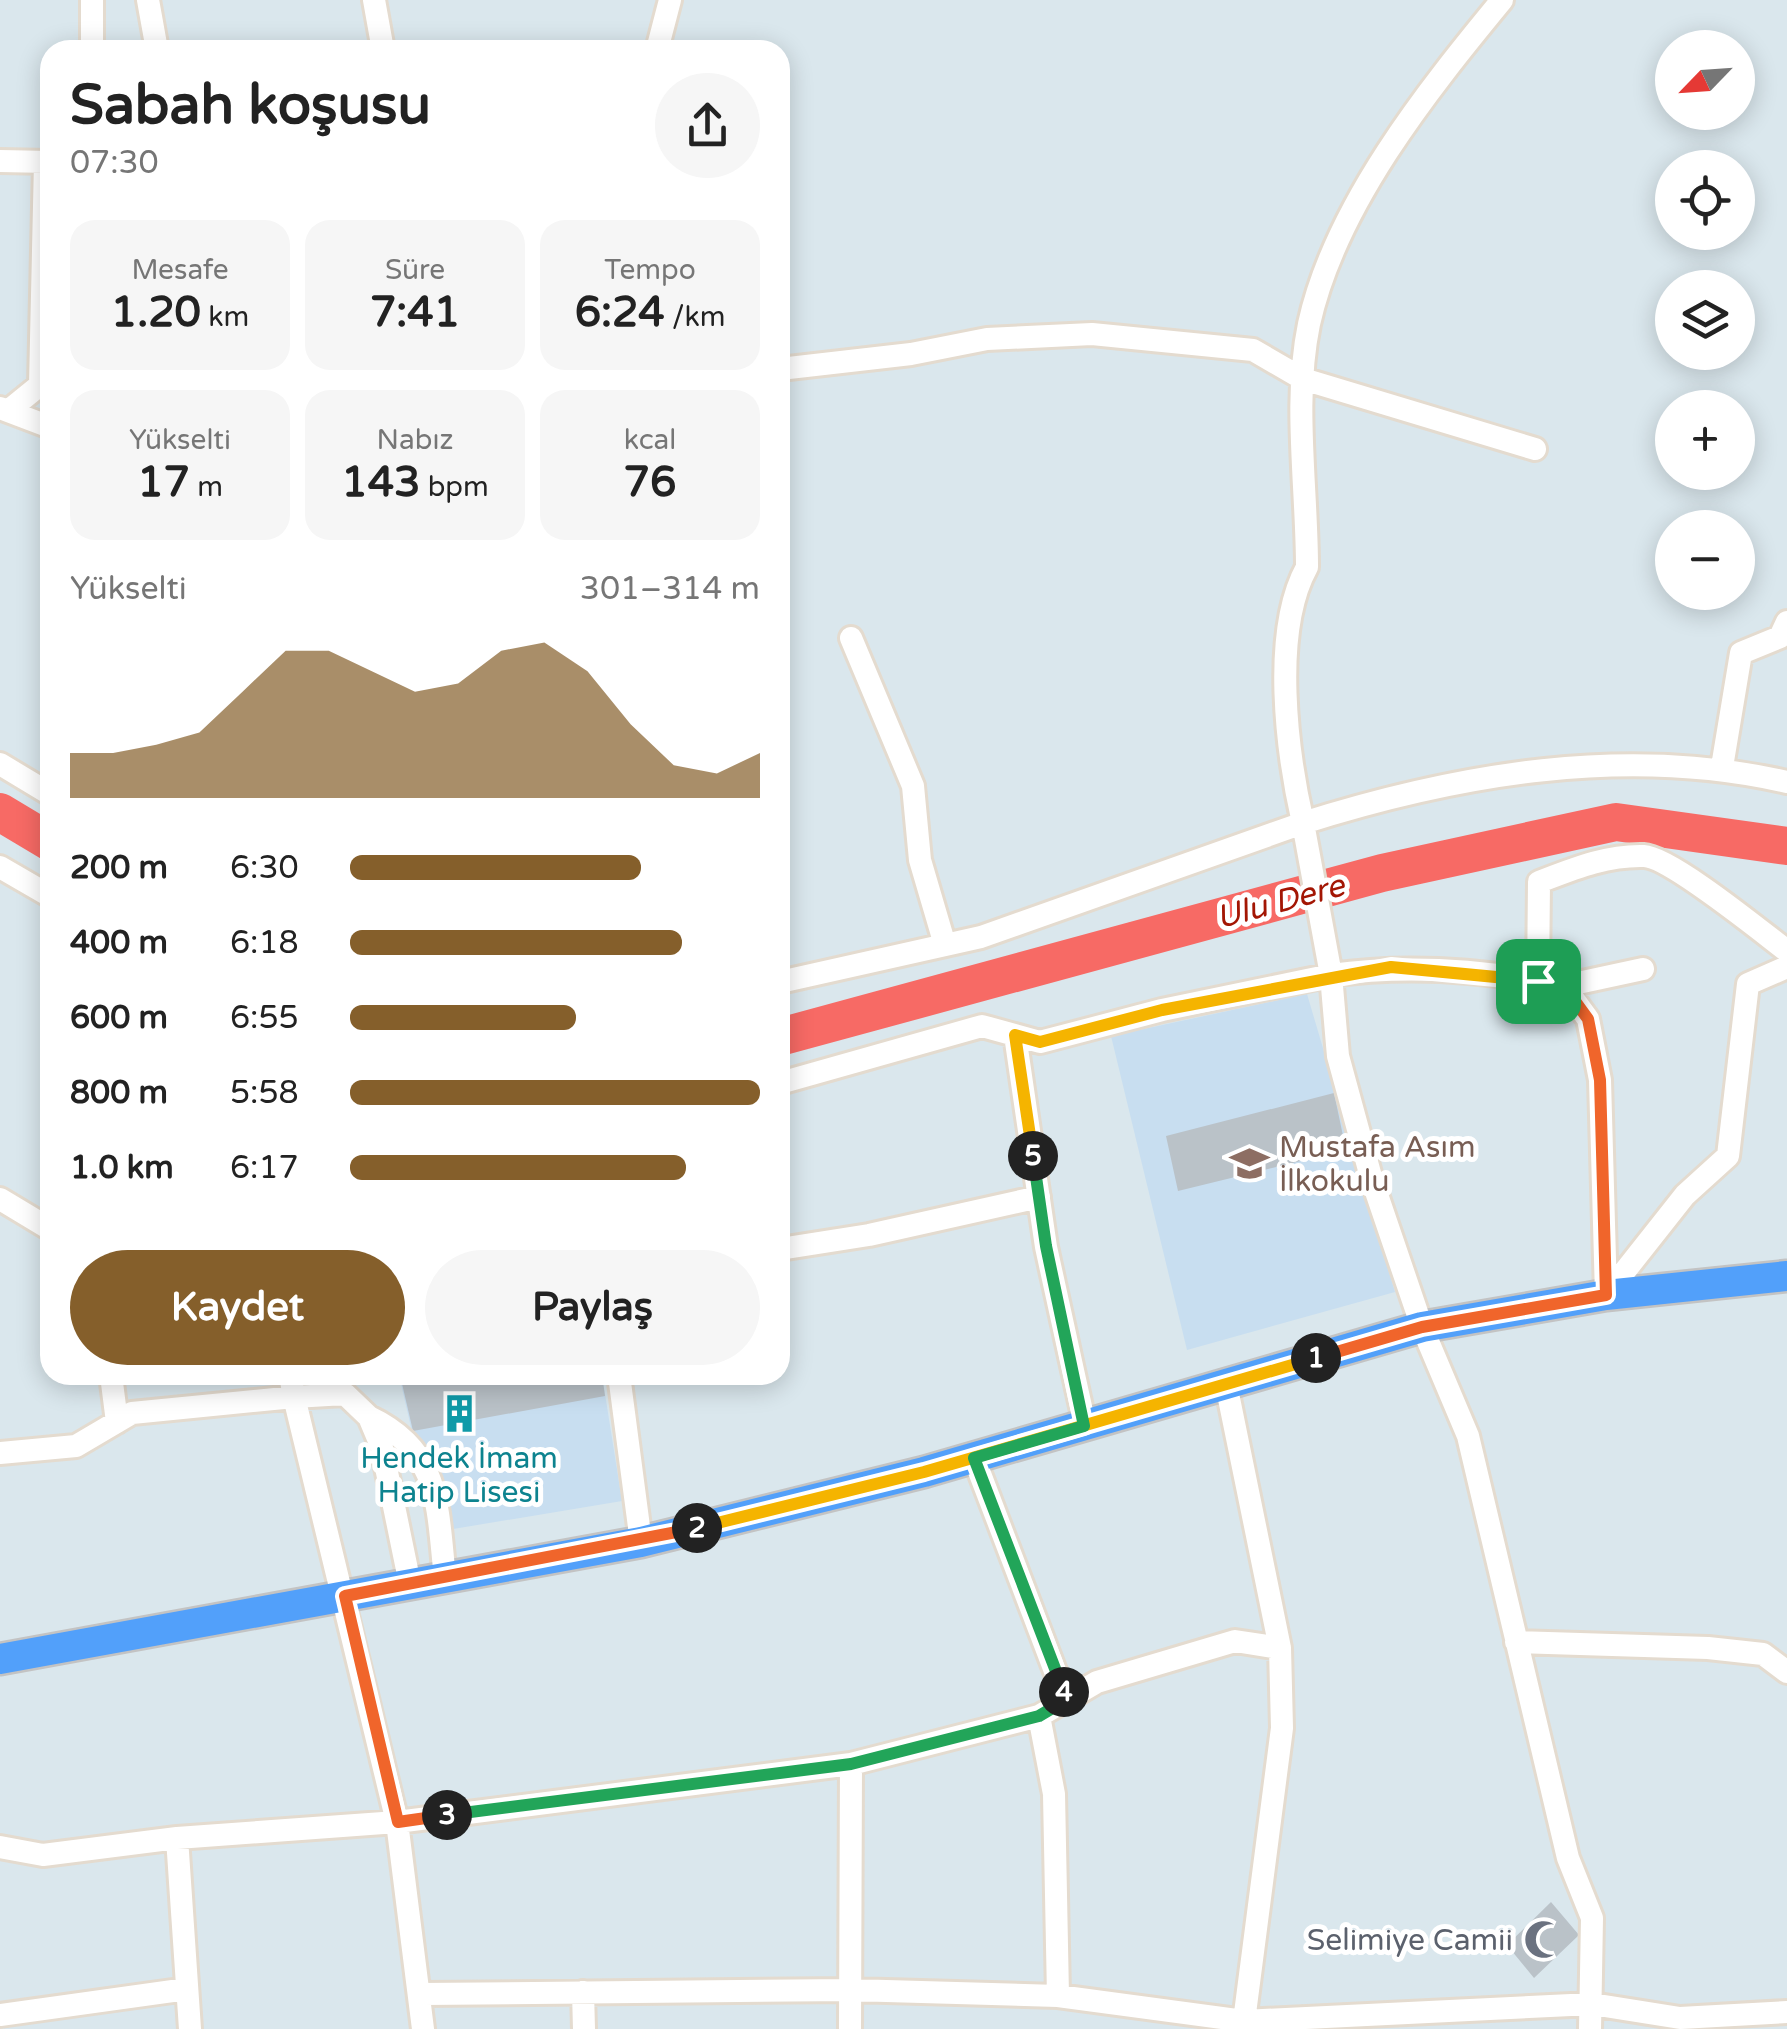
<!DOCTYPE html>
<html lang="tr">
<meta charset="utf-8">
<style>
:root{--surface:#fff;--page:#f6f6f6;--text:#222;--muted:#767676;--accent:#855f2b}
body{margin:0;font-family:"Varela Round",sans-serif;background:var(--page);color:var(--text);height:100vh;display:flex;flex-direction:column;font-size:38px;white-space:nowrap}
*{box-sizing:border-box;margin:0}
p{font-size:32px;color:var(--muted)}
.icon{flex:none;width:55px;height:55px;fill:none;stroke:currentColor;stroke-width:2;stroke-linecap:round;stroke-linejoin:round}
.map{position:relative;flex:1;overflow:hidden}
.details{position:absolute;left:40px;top:40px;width:750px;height:1345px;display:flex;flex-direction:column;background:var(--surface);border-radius:30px;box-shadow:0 5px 25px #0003}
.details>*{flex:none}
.needle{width:65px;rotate:245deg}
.fabs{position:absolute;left:1655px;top:30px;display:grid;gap:20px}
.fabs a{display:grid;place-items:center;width:100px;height:100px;border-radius:50%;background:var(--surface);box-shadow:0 5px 25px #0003;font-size:50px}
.pin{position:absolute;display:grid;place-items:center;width:85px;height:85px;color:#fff;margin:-42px;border-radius:20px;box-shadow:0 5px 15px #0006}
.km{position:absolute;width:50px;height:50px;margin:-25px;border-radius:50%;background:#222;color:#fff;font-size:28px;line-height:50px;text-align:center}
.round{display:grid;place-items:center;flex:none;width:105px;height:105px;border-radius:52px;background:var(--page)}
.head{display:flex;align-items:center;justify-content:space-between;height:170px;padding:0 30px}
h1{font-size:55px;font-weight:800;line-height:75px}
.figures{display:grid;grid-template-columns:repeat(3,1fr);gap:15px;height:170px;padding:10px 30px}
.figures div{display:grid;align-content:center;border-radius:25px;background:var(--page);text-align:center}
.figures b{font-size:42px;font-weight:800}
.figures small{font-size:28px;font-weight:400}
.figures p{font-size:28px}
.chart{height:280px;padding:20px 30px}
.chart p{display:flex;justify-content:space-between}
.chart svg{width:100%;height:180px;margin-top:10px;fill:var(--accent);opacity:.7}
.primary-button{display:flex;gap:20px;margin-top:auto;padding:20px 30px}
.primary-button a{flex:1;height:115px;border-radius:60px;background:var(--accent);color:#fff;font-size:40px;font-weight:800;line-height:115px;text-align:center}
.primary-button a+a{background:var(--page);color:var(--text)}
ul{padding:0 30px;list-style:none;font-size:32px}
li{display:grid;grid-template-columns:160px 120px 1fr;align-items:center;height:75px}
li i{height:25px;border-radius:12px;background:var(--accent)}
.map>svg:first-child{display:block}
.education{fill:#c8def0}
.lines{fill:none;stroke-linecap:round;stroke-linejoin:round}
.river{stroke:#f76a65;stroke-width:38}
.building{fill:#bac2c8}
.minor-casing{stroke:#e4dbcf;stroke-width:28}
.major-casing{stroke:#c3c3c3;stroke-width:35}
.minor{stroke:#fff;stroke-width:22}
.major{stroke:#52a0fa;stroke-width:30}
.split-1-casing{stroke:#fff;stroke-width:20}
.split-2-casing{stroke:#fff;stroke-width:20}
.split-3-casing{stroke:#fff;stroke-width:20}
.split-4-casing{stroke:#fff;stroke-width:20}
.split-5-casing{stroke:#fff;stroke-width:20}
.split-6-casing{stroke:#fff;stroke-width:20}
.split-1{stroke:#f0652b;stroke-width:12}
.split-2{stroke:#f5b400;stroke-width:12}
.split-3{stroke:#f0652b;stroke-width:12}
.split-4{stroke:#22a559;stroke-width:12}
.split-5{stroke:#22a559;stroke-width:12}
.split-6{stroke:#f5b400;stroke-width:12}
.labels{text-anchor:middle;stroke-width:10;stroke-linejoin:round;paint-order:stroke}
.education-label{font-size:30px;fill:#785e54;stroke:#fff;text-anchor:start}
.culture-label{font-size:30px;fill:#0d838f;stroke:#fff}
.worship-label{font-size:30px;fill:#5b616d;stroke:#fff;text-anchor:end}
.water-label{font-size:32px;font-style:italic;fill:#a31604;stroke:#fff}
</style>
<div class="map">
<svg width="1787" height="2029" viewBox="0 0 1787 2029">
<rect width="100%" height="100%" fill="#dae7ed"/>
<path class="education" d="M1307,994L1395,1292L1187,1350L1111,1036Z
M399,1375H602L622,1501L435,1532Z"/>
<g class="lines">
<path class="river" d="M0,812L50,842
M780,1037L1382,873L1616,822L1787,846"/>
</g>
<path class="building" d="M1334,1093L1346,1150L1178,1191L1166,1136Z
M400,1375H602L605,1396L413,1431Z
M1551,1902L1579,1935L1534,1978L1507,1945Z"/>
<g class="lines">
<defs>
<path id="minor" d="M148,0L157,50
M374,0L383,50
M1502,0C1427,91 1335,206 1309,324C1293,401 1307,488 1307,567C1271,632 1287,753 1303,823C1458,774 1626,745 1787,782
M92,50V0
M657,50L670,0
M0,161L50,162
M780,369L911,354L987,339L1092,334L1253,350L1303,379L1535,449
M0,408L50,427
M8,411L40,385L45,162
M851,638L913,786L920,860L945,945
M0,764L50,794
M1722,767L1741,653L1780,637L1787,622
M0,867L50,896
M1538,981L1539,882C1573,869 1606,855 1644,856C1670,857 1762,932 1787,951
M780,982L981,937L1303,823L1331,975C1409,964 1486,970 1564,986L1588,1019L1600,1080L1606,1295
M1564,986L1643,969
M1015,1035L1046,1247L1085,1425
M780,1083L982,1026L1040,1042L1162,1010L1331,975L1338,1056L1371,1177L1422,1327L1468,1436L1568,1858L1592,1918L1590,2029
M0,1199L50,1229
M780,1249L869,1235L1039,1197
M1606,1295L1685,1195L1728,1156L1748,984L1787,967
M111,1375L117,1422
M290,1375L294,1397L345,1394L369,1417L382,1448L410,1584
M619,1375L641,1542
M1226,1384L1280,1648L1282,1728L1243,2029
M369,1417C441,1451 437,1506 445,1578
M0,1453L76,1446L132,1413L294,1397L397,1822L423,2029
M974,1458L1066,1700
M1516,1642L1708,1648L1763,1654L1787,1672
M1039,1716L1054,1794L1058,1996
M177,1838L190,2029
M0,1847L43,1855L177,1838L397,1822L851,1764L1039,1716L1097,1682L1235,1641L1280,1648
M583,1992L584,2029
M423,1994L851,1990L1058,1996L1244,2021L1592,2004L1680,2018L1787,2012
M0,2015L187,1989
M850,2029L851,1764"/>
<path id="major" d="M0,1659L641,1542L924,1472L1422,1327L1606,1295L1787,1276"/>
</defs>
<use href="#minor" class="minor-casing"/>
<use href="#major" class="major-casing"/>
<use href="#minor" class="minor"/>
<use href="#major" class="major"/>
</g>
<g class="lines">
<defs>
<path id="split-1" d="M1316,1358L1422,1327L1606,1295L1600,1080L1588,1019L1564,986L1538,981"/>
<path id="split-2" d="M697,1528L924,1472L1316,1358"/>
<path id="split-3" d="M447,1815L398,1822L345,1596L697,1528"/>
<path id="split-4" d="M447,1815L851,1764L1039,1716L1066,1700L1064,1692"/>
<path id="split-5" d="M1033,1156L1046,1246L1084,1426L974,1458L1064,1692"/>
<path id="split-6" d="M1033,1156L1015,1035L1040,1042L1162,1010L1391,967L1538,981"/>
</defs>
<use href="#split-1" class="split-1-casing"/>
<use href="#split-2" class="split-2-casing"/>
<use href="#split-3" class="split-3-casing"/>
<use href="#split-4" class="split-4-casing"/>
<use href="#split-5" class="split-5-casing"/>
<use href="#split-6" class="split-6-casing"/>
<use href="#split-1" class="split-1"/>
<use href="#split-2" class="split-2"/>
<use href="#split-3" class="split-3"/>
<use href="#split-4" class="split-4"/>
<use href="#split-5" class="split-5"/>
<use href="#split-6" class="split-6"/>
</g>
<defs>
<symbol id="school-bare" viewBox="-9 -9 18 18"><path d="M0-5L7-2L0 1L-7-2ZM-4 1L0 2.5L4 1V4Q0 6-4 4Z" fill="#8d6e63" stroke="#fff" stroke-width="2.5" paint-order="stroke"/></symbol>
<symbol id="building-bare" viewBox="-9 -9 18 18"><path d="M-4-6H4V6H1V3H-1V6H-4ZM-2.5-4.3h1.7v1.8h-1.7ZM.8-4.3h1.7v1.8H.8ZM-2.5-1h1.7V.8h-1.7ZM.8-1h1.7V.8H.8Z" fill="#0f9aa8" stroke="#fff" stroke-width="2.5" paint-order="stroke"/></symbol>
<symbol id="mosque-bare" viewBox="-9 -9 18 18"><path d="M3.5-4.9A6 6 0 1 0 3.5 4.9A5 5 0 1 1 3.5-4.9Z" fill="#6b7280" stroke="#fff" stroke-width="2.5" paint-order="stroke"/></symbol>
</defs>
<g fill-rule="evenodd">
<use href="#school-bare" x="1222" y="1136" width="55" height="55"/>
<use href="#building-bare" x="432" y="1386" width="55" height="55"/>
<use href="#mosque-bare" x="1516" y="1912" width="55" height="55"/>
</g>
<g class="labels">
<g class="education-label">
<text x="1279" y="1157">Mustafa Asım<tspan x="1279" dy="34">İlkokulu</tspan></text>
</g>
<g class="culture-label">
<text x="459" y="1468">Hendek İmam<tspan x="459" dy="34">Hatip Lisesi</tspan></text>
</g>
<g class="worship-label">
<text x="1513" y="1950">Selimiye Camii</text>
</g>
<g class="water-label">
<text transform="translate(1280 901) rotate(-15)" y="11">Ulu Dere</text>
</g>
</g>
</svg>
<div class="fabs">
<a><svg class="needle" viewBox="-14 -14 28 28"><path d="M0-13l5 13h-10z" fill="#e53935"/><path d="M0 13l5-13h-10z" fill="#767676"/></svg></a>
<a><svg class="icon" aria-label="locate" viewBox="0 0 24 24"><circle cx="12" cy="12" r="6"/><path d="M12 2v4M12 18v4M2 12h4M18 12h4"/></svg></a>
<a><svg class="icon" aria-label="layers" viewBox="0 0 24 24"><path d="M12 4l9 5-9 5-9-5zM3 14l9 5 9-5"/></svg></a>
<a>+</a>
<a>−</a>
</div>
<div class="pin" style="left:1538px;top:981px;background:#1e9e55"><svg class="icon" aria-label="arrive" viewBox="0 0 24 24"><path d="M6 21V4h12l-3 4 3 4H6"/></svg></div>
<b class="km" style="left:1316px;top:1358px">1</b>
<b class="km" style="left:697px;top:1528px">2</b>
<b class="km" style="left:447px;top:1815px">3</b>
<b class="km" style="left:1064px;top:1692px">4</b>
<b class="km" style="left:1033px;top:1156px">5</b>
<section class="details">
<div class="head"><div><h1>Sabah koşusu</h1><p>07:30</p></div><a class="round"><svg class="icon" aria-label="share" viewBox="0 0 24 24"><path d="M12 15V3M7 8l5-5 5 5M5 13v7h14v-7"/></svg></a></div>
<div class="figures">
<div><p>Mesafe</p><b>1.20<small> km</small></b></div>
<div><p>Süre</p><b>7:41</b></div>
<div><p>Tempo</p><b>6:24<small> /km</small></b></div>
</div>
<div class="figures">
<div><p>Yükselti</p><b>17<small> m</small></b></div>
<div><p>Nabız</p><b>143<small> bpm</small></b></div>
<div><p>kcal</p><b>76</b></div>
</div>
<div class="chart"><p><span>Yükselti</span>301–314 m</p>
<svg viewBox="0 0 160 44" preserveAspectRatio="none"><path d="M0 44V33L10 33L20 31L30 28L40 18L50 8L60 8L70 13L80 18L90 16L100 8L110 6L120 13L130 26L140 36L150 38L160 33V44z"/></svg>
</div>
<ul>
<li><b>200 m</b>6:30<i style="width:71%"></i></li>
<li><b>400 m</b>6:18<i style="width:81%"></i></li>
<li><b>600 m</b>6:55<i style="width:55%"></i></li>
<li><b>800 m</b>5:58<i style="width:100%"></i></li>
<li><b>1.0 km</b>6:17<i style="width:82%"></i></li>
</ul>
<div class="primary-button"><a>Kaydet</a><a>Paylaş</a></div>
</section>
</div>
